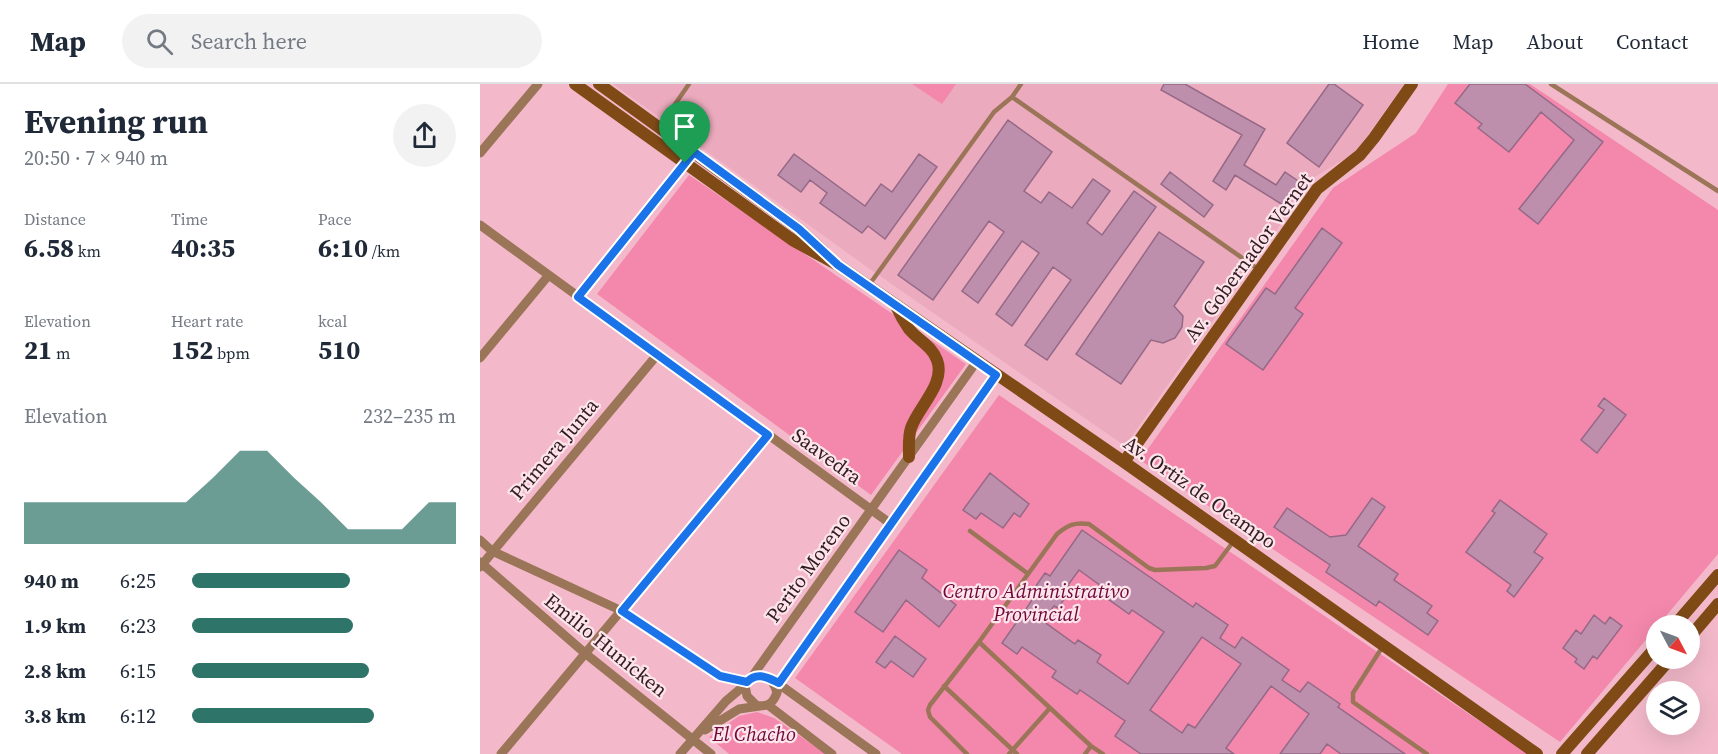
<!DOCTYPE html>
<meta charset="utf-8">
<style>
:root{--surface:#fff;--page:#f2f2f3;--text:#1f2937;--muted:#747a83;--line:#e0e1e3;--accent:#2f7468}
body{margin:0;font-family:"Source Serif 4",serif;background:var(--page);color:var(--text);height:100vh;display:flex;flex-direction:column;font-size:22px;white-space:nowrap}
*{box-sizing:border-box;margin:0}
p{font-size:20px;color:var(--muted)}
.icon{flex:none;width:33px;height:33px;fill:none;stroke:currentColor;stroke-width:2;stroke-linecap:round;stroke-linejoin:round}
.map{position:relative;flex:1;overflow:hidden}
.panel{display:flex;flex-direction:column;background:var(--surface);width:480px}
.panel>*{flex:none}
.needle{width:39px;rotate:131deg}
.controls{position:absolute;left:1166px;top:531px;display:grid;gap:12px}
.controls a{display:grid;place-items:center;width:54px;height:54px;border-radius:50%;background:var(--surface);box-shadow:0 6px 24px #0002;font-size:30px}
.pin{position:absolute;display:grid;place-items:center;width:51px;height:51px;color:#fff;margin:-62px -26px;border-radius:50% 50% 50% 0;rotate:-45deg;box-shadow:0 0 6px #0007}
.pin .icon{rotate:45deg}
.round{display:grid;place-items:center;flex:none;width:63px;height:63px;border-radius:32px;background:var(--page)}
.overview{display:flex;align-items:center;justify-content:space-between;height:102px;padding:0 24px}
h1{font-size:33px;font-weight:700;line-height:45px}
.figures{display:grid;grid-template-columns:repeat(3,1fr);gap:9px;height:102px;padding:6px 24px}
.figures div{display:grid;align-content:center}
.figures b{font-size:26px;font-weight:700}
.figures small{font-size:16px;font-weight:400}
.figures p{font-size:16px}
.chart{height:168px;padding:12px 24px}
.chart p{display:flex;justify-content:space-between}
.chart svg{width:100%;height:108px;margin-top:6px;fill:var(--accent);opacity:.7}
ul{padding:0 24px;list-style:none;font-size:20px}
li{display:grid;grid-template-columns:96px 72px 1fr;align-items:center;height:45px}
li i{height:15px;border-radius:8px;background:var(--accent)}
header{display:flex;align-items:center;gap:36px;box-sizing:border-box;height:84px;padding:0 30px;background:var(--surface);border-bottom:2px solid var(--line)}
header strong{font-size:28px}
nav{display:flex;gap:33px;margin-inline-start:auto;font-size:21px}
.search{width:420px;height:54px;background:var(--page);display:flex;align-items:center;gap:15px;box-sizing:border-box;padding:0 21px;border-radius:33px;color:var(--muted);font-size:22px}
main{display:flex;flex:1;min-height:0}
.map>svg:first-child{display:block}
.built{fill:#ebaabd}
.green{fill:#f488ac}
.building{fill:#bd8fad;stroke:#956986;stroke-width:1.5;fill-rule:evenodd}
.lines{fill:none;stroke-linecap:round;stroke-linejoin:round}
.lane{stroke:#9a7557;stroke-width:4.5}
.street{stroke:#9a7557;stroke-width:9}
.secondary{stroke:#7f4a16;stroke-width:12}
.route-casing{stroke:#fff;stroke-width:12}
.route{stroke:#1a73e8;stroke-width:8}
.labels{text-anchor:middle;stroke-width:4.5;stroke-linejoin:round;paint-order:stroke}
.street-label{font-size:20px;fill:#311c22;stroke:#fde5eb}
.park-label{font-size:20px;font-style:italic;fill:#6e0638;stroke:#fde5eb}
</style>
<header>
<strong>Map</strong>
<div class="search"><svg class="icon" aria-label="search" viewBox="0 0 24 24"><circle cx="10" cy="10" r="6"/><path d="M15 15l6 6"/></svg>Search here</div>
<nav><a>Home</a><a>Map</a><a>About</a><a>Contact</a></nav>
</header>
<main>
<section class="panel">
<div class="overview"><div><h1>Evening run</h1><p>20:50 · 7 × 940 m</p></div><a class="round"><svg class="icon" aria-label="share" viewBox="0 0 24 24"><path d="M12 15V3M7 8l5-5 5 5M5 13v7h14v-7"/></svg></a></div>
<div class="figures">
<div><p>Distance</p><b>6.58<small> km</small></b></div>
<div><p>Time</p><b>40:35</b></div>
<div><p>Pace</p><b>6:10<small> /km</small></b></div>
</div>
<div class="figures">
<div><p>Elevation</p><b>21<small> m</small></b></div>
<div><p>Heart rate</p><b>152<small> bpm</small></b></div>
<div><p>kcal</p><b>510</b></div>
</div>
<div class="chart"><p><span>Elevation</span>232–235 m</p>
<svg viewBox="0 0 160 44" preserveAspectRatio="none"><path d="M0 44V27L10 27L20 27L30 27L40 27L50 27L60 27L70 17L80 6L90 6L100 17L110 27L120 38L130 38L140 38L150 27L160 27V44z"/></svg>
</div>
<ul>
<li><b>940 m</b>6:25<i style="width:60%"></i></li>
<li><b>1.9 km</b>6:23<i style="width:61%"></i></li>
<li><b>2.8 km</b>6:15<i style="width:67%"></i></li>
<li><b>3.8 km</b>6:12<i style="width:69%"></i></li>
</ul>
</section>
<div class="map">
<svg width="1238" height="670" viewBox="0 0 1238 670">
<rect width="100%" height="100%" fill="#f3b9ca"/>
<path class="built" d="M133,0H924L876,68L833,94L645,362L387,183Z"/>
<path class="green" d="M432,0H476L462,20Z
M968,0H1050L1238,126V470L1080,658L660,376L853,104L936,49Z
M209,91L486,280L391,411L117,210Z
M519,311L1048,670H422L315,594Z
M277,628L294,634L346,670H249L229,653L259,632Z"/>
<path class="building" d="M684,0H705L785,45L764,81L796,101L805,88L821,99L806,123L755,91L746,106L733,97L762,51L681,6Z
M849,0H854L883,21L839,83L807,59Z
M990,0H1045L1123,58L1058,140L1039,125L1094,56L1061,28L1029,68L998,44L1002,40L975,19Z
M528,36L572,68L544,107L561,119L569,108L592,124L613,95L630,107L607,139L622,151L654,107L676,123L567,276L545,261L591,196L573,183L532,242L516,230L559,169L542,157L498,219L482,207L524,148L509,137L453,216L418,191Z
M314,70L385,122L401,100L412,108L439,70L457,83L405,155L388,142L382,149L340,119L347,109L330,96L321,108L298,91Z
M690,88L733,121L724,133L681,100Z
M842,144L862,159L815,224L823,230L783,286L746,260L786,204L795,210Z
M679,148L724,178L694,222L703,232L702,243L695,254L683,259L671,256L641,300L596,270Z
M1124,314L1146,331L1117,369L1101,356L1124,326L1118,322Z
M510,389L549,420L540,433L534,429L523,444L501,429L496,435L483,426Z
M892,414L905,423L878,462L918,490L914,496L952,522L947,529L958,537L948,551L899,517L896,522L846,488L850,481L794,443L807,424L850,453L866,451Z
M1020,416L1067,450L1054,468L1063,474L1034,513L1027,507L1031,501L986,468L1015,429L1012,427Z
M602,446L713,523L716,519L748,541L740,554L755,564L762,553L809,586L802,596L820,608L828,598L860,620L858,623L925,670H861L847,660L840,670H800L829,630L791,602L746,664L754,670H661L635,652L645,637L600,606L597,610L572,593L576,587L542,563L537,570L522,559L557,509L553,506L565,489L570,492ZM599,486L632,510L628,515L649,530L652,526L684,548L648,600L617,578L621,571L598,556L595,560L563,537L574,522L578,524L592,504L588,501ZM722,553L761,580L715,644L708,640L702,649L670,626Z
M419,466L447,486L442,494L476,521L459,543L426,516L403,548L375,528Z
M1114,531L1125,540L1130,533L1142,542L1117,575L1113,572L1104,585L1095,578L1097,575L1083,564L1096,546L1101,550Z
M415,552L446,575L433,593L411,577L405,584L396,578Z"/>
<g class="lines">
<path class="lane" d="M541,0L532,13L778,185
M1071,0L1238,107
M180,42L209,0
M389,201L514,28L532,13
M490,447L547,489
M499,558L611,662L623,670
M903,562L873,609V618L947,670
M464,602L537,670
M487,670L450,633L448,626L450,621L499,558L577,450C588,441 594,438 609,440L669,484L675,486L726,484L735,482L753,458
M529,670L570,624
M605,670L611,662"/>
<path class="street" d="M0,69L58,0
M0,141L411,440
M98,213L209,75
M0,274L68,192
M0,456L12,467L142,527L240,592L267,598
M0,478L106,570L231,670
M0,483L177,271
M271,594L497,277
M296,598L396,670
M297,609C293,591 277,586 265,601L267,612L276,621C292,625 297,613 299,599L516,291
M288,621L352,670
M225,646L259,625L280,622
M21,670L288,351
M200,670L246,617L265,601"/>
<path class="secondary" d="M95,0L314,157L358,181L644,378L1057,670
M119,0L319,145L344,168
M417,224C420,231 424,238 429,245C438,256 452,262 457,276C466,300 438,323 431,344C428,353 429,364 429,373
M644,378L837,105L880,71L894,54L932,0
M1194,542L1238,491
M1209,554L1238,520
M1082,670L1176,563
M1107,670L1191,574"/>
</g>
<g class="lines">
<defs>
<path id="route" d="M214,68L319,145L358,181L516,291L299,599C288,594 277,587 267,598L240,592L142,527L288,351L98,213Z"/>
</defs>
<use href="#route" class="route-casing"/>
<use href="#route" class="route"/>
</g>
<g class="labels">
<g class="street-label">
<text transform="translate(768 173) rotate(-54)" y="7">Av. Gobernador Vernet</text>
<text transform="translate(74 365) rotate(-50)" y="7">Primera Junta</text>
<text transform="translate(347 372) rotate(36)" y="7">Saavedra</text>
<text transform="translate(720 408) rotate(35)" y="7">Av. Ortiz de Ocampo</text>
<text transform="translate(328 484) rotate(-54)" y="7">Perito Moreno</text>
<text transform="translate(126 561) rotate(39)" y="7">Emilio Hunicken</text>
</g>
<g class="park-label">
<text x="556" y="514">Centro Administrativo<tspan x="556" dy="23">Provincial</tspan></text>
<text x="274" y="657">El Chacho</text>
</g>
</g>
</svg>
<div class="controls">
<a><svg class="needle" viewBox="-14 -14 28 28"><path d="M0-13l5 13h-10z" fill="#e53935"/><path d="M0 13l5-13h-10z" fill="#747a83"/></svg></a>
<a><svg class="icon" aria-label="layers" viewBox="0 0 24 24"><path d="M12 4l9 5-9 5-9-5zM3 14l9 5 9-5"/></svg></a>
</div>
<div class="pin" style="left:205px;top:79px;background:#1e9e55"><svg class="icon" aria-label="arrive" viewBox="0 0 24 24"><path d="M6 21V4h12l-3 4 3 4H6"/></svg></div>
</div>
</main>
